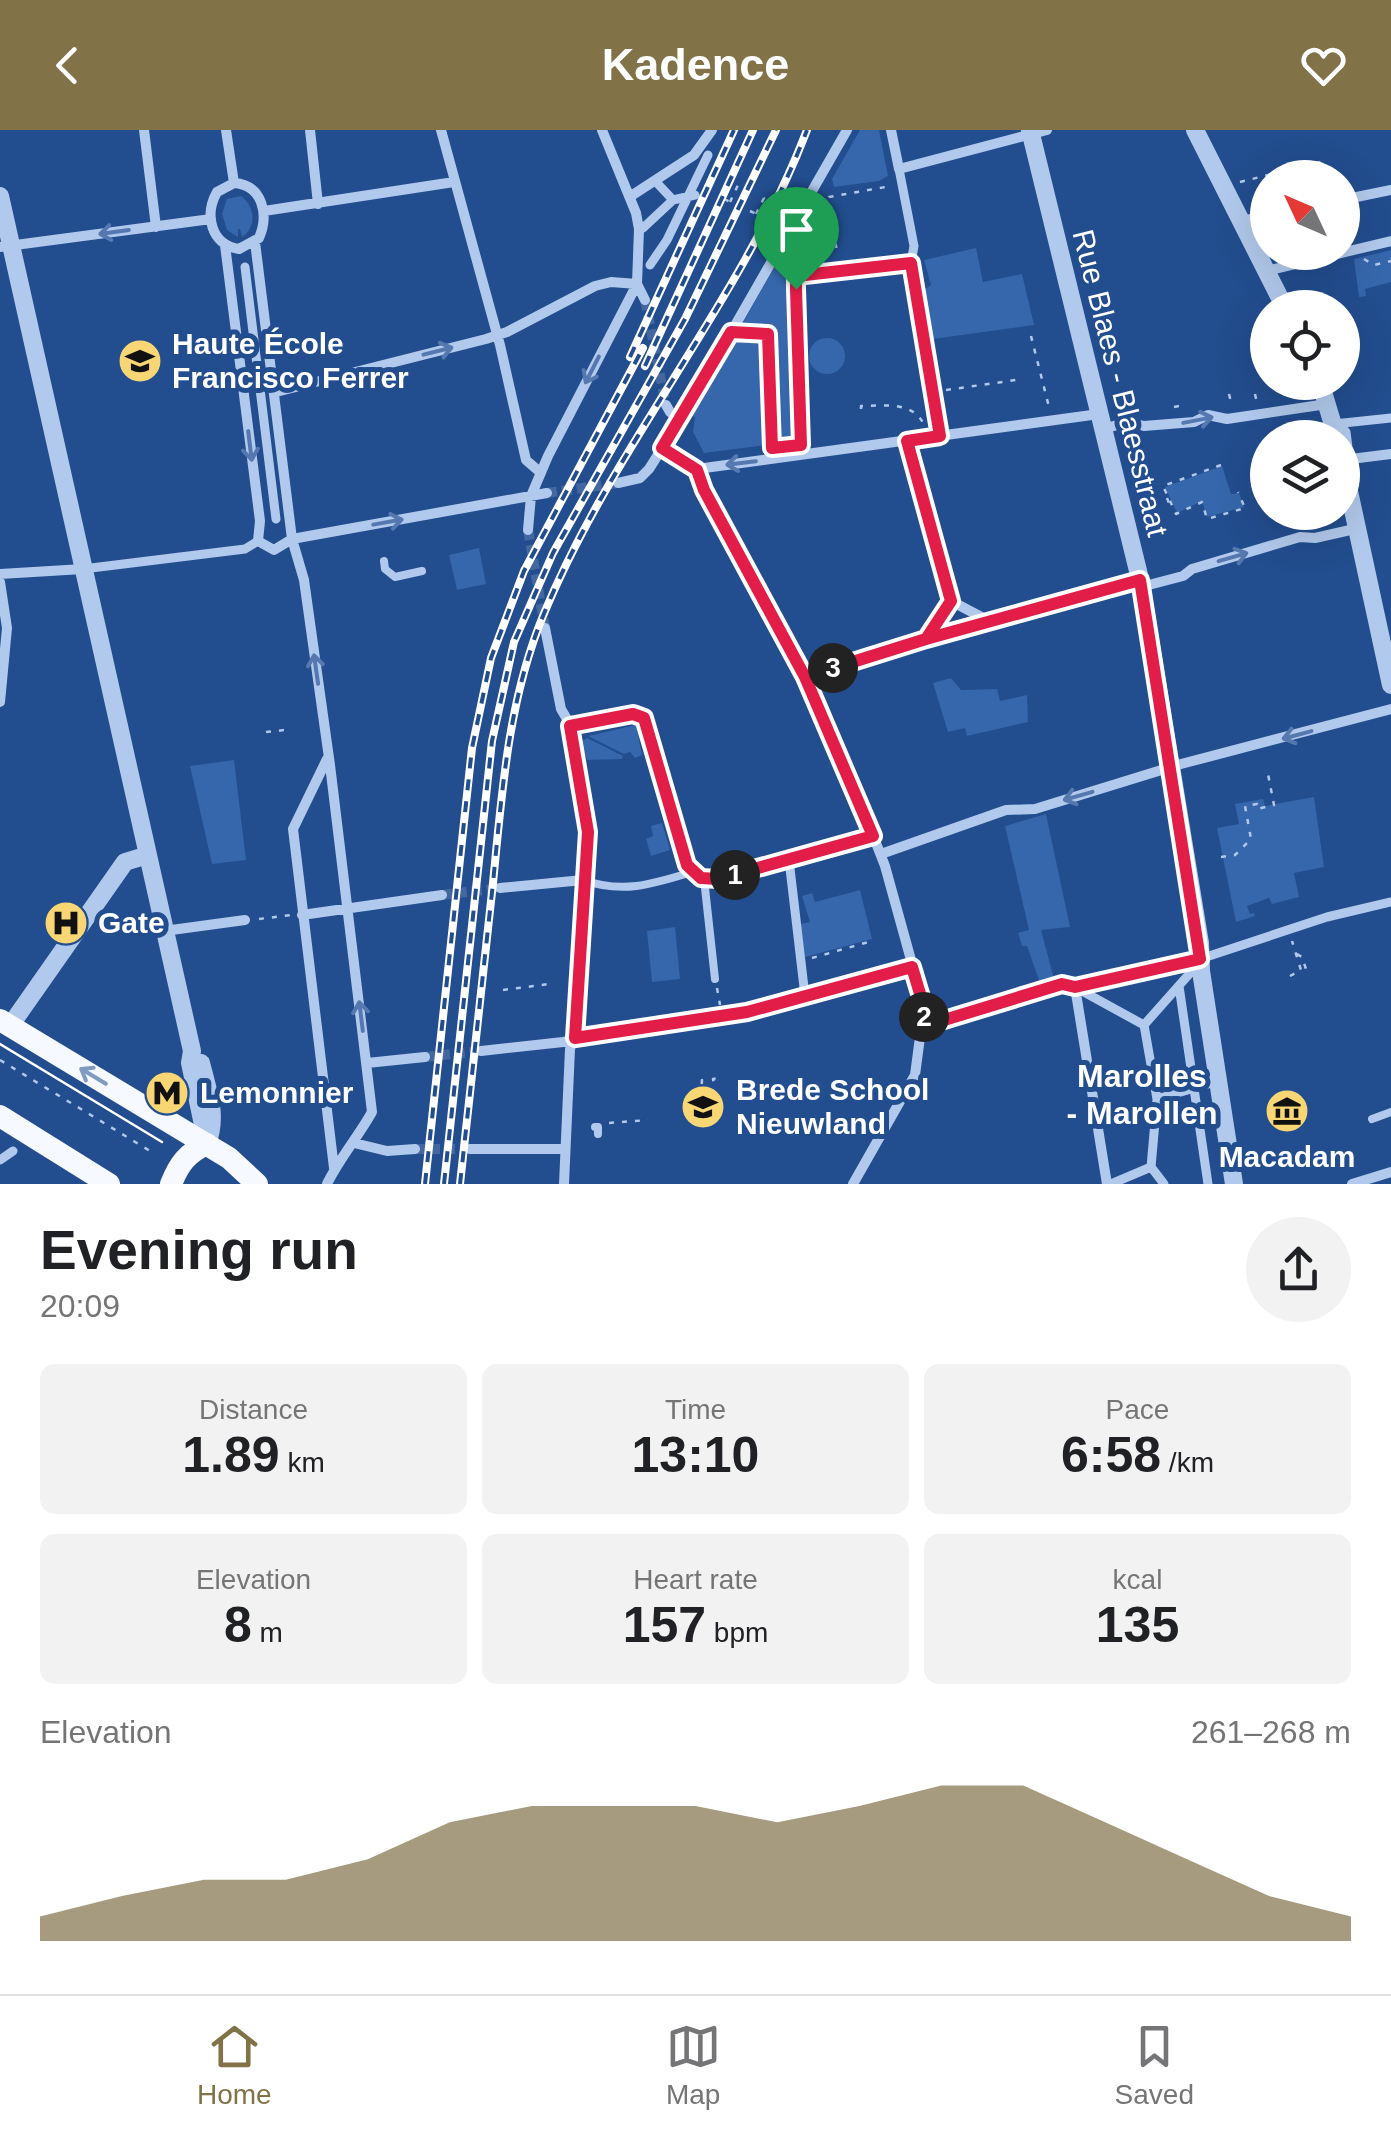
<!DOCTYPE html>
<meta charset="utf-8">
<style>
:root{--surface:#fff;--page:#f2f2f2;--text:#202124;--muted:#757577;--line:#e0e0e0;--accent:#817248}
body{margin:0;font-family:Arial,sans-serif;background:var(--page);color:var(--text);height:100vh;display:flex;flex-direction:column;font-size:38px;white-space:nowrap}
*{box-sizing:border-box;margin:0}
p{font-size:32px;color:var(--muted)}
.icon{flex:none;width:55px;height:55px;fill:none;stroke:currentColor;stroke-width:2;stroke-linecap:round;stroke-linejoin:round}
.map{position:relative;height:1054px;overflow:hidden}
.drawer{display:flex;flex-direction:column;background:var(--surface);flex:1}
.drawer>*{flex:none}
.needle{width:65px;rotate:314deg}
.buttons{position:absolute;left:1250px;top:30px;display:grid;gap:20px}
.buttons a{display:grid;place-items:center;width:110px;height:110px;border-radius:50%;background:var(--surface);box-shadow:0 10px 40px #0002;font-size:50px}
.pin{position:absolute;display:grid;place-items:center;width:85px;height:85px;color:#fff;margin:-102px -42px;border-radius:50% 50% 50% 0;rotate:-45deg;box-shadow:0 0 10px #0007}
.pin .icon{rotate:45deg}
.km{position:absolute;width:50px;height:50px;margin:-25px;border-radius:50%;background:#222;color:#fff;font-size:28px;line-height:50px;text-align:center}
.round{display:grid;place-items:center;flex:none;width:105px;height:105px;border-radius:52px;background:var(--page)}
.summary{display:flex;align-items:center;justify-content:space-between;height:170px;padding:0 40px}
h1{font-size:55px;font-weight:700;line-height:75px}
.stats{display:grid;grid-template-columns:repeat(3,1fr);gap:15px;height:170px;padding:10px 40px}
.stats div{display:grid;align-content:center;border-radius:15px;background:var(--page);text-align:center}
.stats b{font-size:50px;font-weight:700}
.stats small{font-size:28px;font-weight:400}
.stats p{font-size:28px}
.chart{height:280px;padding:20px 40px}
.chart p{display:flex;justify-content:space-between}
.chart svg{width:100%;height:180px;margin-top:10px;fill:var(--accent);opacity:.7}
header{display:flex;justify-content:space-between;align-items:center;height:130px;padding:0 40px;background:var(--accent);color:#fff;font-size:45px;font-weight:700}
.dock{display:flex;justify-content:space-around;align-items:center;height:140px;border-top:2px solid var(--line);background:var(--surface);font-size:28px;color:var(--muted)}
.dock a{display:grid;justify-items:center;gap:5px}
.dock .selected{color:var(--accent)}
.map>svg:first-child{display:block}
.green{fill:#3666ab}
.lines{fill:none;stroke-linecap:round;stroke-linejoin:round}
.minor-tunnel{stroke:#43689f;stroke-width:10;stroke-dasharray:10 5;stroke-linecap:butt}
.path{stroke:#b1c9ec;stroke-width:2.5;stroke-dasharray:5 8;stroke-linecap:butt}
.service{stroke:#b1c9ec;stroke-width:8}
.pedestrian{stroke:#b1c9ec;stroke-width:9}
.minor{stroke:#b1c9ec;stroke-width:10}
.tertiary{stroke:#b1c9ec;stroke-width:18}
.primary{stroke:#f6f9ff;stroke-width:22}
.tram{stroke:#fff;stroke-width:2.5}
.rail-casing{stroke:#fff;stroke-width:8}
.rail{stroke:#224d8e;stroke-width:4;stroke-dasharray:11;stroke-linecap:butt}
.oneway{stroke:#5478af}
.oneway2{stroke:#819ac1}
.route-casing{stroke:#fff;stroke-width:20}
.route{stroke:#e11d48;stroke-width:12}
.labels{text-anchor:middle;stroke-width:10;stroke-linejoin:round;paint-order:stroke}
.poi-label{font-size:30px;font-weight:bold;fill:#fff;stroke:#224d8e;text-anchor:start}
.street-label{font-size:30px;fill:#fff;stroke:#224d8e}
.neighbourhood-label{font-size:32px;font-weight:bold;fill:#fff;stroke:#224d8e}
</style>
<header><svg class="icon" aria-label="back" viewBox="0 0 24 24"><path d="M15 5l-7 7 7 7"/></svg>Kadence<svg class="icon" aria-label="heart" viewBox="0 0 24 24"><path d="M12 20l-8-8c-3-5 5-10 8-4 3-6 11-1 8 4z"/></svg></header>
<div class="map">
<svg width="1391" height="1054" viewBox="0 0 1391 1054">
<rect width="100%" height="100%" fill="#224d8e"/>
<path class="green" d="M860,0H879L888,46L879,51L834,57L832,49Z
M241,66C254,76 257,93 245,105L242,107L240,99H238V107L227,100L222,84L227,69Z
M976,118L983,152L1022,144L1034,195L933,209L923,161L931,155L924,130Z
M1391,120V152L1365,159L1366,166L1359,167L1354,129Z
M774,138H793L798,311L704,323L693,302L695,288L691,284Z
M809 226a18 18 0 1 1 36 0a18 18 0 1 1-36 0Z
M1222,336L1231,364L1239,363L1244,377L1207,387L1202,371L1177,383L1165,357Z
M479,418L486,454L457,460L449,425Z
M951,548L961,560L997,559L1000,571L1027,565L1028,592L967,606L965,598L948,602L933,553Z
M636,595L642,625L635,628L630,622L624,624L588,606Z
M587,608L623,626L622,629L587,630L581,612Z
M234,630L246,730L212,734L190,636Z
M1314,667L1324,737L1294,743L1299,767L1272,774L1269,768L1247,776L1250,784L1254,783L1255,786L1236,792L1217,698L1239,694L1235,674L1263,669L1265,676Z
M1046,684L1070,797L1041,800L1054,849L1040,853L1027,816H1022L1018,803L1029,800L1005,696Z
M662,693L670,720L651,726L646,709L653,706L651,696Z
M860,760L872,809L805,827L800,794L810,792L802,766L812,763L815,772Z
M675,797L680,849L652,852L647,801Z"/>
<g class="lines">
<path class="minor-tunnel" d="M645,170L666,275
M547,363L618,353
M528,400L545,498
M442,765L500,758
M425,927L481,921
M415,1019H470"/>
<path class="path" d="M1240,52L1324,31L1328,48
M724,69L736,75
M820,70L826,73L829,67L891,56
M730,72L738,55L743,57
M827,75L838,125
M750,81L763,87
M756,84L764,68L758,65
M791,116L797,121L796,146
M1364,129L1374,135L1391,131
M743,203L769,204L772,315
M1031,206L1049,277
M946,260L1023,249
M1229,264L1231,272
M1255,264L1257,273
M1174,277L1179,276
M861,279V276C885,276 914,270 925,297
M1270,308L1287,304
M801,315L796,146L829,143
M1221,335L1163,356L1176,384L1202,372L1207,389L1245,378L1238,362
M1167,368L1170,376
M266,602L285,600
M1221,727L1235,725L1251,709L1245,676L1257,674V679L1274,675L1268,644
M259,789L291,785
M1297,824L1302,827L1306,839L1303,840
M812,828L872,811
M1290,846L1301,840L1292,811
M717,858L720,875
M503,860L549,854
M0,930L155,1024
M716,964L713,949L717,948
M700,980L702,950L716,966
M609,993L648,990"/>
<path class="service" d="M384,431L385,439L395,447L422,441
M704,749L715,849
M583,750C623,764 653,754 692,742
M1372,989L1391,982
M595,997H598V1004"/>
<path class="pedestrian" d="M899,39L914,116L911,133L925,203
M658,54L673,70L695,65
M643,98L673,70
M650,135L667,110L708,25
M841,136L847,141L911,133
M245,137L276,389
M1334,294L1391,288
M1342,297L1346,302L1349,325
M83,439L245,419L258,411
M926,509L989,491
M789,730L805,866
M1200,829L1327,787L1391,772
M1179,856L1208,1054
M1082,861L1144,895L1157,969L1151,1037L1164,1054
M924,891H941L1062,854L1075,857
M1144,895L1191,842L1189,835
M1157,969L1208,954
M0,1030L13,1021
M1111,1054L1151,1037"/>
<path class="minor" d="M144,0L156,97
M226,0L234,53
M310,0L318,74
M441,0L500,215L526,330L541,343
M891,0L899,39L1047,0
M234,53C263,55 269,85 259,108L239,119C211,115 204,85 217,62Z
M631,66L694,25L712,0
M1342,70L1391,60
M264,81L454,52
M1240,91L1268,86
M255,112L292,409L304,450L330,635L372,982C358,1007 339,1029 327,1054
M225,115L260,391L258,411L274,420L292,409L547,363
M0,117L211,89
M1266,141L1391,111
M637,154L645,170
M925,203L940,306
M276,262L486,209L507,202L595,156L611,152L637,154
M666,275L670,282L681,289
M1103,299L1128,292L1144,296L1194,292L1208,285L1227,289L1327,274
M907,311L951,471
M662,318L697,339L704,361L805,547L867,690L885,736L924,877L915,945L853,1054
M1343,330L1391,324
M697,339L1099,284
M618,353L640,348L649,339L690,274L847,0
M528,400L531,366L548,326L637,154L639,99L636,83L602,0
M0,444L83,439
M0,452L7,498L0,572
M1141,457L1183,446L1192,439L1300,407L1315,408L1359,398
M951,471L989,491L1140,449
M545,498L561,579L571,596L587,702L577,898L570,919L564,1054
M805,547L926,509L951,471
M571,596L633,584L644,588L687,735L701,748L719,749L873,706
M327,629L293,699L334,1038
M881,724L1006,680L1035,679L1181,634L1391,579
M500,758L583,750
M302,785L442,765
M164,801L245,790
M481,921L563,912L747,882L912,837
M367,933L425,927
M354,1013L387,1021L415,1019
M470,1019H565
M1107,1054L1075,857L1200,829
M1352,1054L1391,1042"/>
<path class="tertiary" d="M1030,0L1140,449L1200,813L1201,841L1234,1054
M1195,0L1285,178
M0,66L192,921L190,933L207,1014
M1320,252L1337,308
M1342,329L1391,555
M10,896L125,732L148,725
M201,933C208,961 218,986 207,1014"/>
<path class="primary" d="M0,890L229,1028L257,1054
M0,986L109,1054
M171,1054C179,1034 187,1023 207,1014"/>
<path class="tram" d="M0,914L162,1012"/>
<defs>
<path id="rail" d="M630,227L734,0
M645,236L753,0
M425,1054L472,618L491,528L524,441L643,218
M444,1054L492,611L514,512L553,423L685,189L776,0
M460,1054C471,954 482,853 493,753C502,662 508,571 543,486C613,315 741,173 807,0"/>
</defs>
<use href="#rail" class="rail-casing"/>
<use href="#rail" class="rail"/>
</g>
<defs><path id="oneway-shaft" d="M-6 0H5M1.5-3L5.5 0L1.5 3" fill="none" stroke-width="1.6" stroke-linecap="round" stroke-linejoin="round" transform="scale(2.5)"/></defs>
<g class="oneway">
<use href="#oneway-shaft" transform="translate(114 102) rotate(172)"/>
<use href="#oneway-shaft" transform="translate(438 221) rotate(-14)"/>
<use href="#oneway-shaft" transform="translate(592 240) rotate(117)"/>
<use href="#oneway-shaft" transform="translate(1198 290) rotate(-11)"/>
<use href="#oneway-shaft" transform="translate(250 316) rotate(83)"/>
<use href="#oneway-shaft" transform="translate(741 333) rotate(173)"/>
<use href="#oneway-shaft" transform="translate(388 392) rotate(-10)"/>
<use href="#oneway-shaft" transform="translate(1233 427) rotate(-16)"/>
<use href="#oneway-shaft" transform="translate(316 539) rotate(-98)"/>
<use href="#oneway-shaft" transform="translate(1297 605) rotate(165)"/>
<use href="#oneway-shaft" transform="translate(1078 666) rotate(164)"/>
<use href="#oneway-shaft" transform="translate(361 886) rotate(-97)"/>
</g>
<use class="oneway2" href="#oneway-shaft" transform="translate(93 946) rotate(-149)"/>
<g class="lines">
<defs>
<path id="route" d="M796,159V146L911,133L940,306L907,311L951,471L926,509L805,547L873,706L718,749L701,748L687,735L644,588L633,584L570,596L588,702L575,908L747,882L912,837L924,877V891H941L1062,854L1075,857L1200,829L1140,450L926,509L814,544L805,547L704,360L697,340L662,318L731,202L768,204L772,318L801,315L796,159"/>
</defs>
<use href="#route" class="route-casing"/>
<use href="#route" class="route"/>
</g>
<defs>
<symbol id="university-disc" viewBox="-11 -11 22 22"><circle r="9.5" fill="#f7d673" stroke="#224d8e"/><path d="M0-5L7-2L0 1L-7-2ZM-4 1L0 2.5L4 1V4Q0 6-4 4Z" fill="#111"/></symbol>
<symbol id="hospital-disc" viewBox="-11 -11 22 22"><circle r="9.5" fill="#f7d673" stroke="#224d8e"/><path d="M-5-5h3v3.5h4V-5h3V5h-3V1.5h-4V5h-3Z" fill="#111"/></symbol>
<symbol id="metro-disc" viewBox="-11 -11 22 22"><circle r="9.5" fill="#f7d673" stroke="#224d8e"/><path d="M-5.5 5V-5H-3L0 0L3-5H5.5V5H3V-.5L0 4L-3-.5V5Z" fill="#111"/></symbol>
<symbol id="school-disc" viewBox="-11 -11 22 22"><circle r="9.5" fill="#f7d673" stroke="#224d8e"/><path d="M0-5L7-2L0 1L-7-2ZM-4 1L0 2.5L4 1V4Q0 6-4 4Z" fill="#111"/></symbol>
<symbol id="museum-disc" viewBox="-11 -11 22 22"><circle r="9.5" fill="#f7d673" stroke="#224d8e"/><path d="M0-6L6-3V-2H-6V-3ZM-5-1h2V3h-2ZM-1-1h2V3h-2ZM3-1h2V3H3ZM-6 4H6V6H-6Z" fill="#111"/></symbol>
</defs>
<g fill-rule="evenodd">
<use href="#university-disc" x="115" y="206" width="50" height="50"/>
<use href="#hospital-disc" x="41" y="768" width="50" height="50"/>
<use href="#metro-disc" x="142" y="938" width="50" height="50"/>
<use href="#school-disc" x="678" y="952" width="50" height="50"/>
<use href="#museum-disc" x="1262" y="956" width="50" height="50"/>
</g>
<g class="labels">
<g class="poi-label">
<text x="172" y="224">Haute École<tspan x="172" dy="34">Francisco Ferrer</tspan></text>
<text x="98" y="803">Gate</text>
<text x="736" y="970">Brede School<tspan x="736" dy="34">Nieuwland</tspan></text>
<text x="200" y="973">Lemonnier</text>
<text x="1287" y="1037" text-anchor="middle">Macadam</text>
</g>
<g class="street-label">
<text transform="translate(1120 253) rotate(76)" y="10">Rue Blaes - Blaesstraat</text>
</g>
<g class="neighbourhood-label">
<text x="1142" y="957">Marolles<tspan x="1142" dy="37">- Marollen</tspan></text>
</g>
</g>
</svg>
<div class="buttons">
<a><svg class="needle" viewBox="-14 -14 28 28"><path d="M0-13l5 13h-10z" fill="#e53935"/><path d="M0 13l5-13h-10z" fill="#757577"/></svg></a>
<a><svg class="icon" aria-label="locate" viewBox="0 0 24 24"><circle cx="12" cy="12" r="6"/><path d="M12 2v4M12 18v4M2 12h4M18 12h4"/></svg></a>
<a><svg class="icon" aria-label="layers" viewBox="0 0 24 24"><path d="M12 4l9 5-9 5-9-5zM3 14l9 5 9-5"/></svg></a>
</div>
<div class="pin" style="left:796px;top:159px;background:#1e9e55"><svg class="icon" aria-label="arrive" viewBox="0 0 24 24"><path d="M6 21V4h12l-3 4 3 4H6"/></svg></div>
<b class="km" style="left:735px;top:745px">1</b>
<b class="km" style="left:924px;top:887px">2</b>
<b class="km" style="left:833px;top:538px">3</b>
</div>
<section class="drawer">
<div class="summary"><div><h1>Evening run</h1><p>20:09</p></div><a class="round"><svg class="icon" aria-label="share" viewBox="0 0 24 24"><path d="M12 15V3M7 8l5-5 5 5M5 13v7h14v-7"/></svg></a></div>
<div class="stats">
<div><p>Distance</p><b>1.89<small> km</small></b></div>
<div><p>Time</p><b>13:10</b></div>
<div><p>Pace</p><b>6:58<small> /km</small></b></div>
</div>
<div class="stats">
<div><p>Elevation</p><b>8<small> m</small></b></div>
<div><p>Heart rate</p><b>157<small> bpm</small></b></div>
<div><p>kcal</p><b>135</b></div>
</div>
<div class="chart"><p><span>Elevation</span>261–268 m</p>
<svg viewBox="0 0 160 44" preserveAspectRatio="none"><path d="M0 44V38L10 33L20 29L30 29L40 24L50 15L60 11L70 11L80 11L90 15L100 11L110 6L120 6L130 15L140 24L150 33L160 38V44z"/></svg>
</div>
</section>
<nav class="dock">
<a class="selected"><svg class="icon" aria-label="home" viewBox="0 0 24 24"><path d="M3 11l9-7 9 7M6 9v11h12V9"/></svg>Home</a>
<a><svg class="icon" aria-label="map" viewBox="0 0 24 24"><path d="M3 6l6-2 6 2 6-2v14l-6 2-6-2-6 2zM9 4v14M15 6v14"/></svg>Map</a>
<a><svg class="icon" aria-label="saved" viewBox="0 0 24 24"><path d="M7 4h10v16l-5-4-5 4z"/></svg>Saved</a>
</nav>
